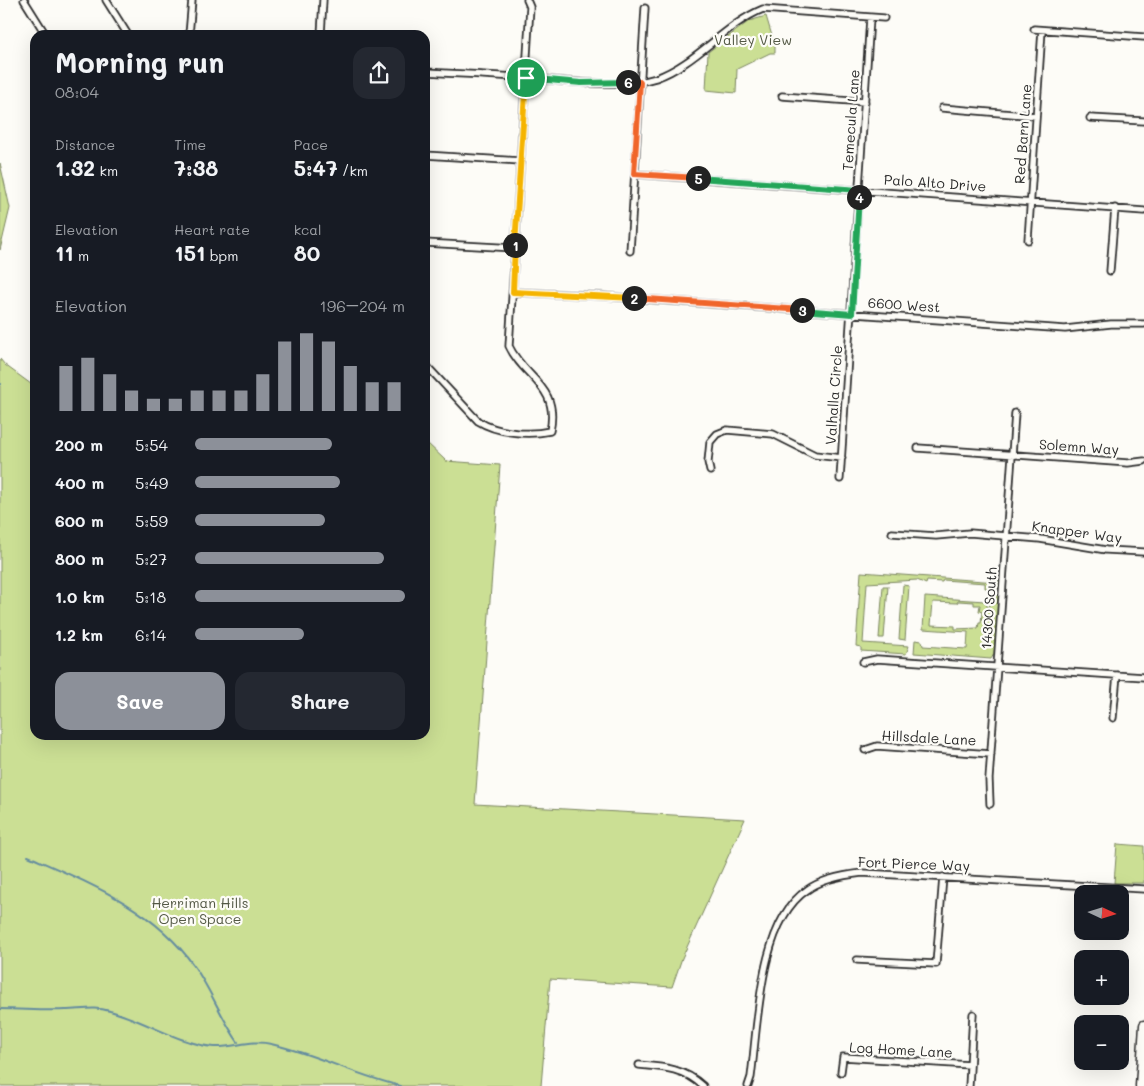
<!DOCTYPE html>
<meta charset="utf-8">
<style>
:root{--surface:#171b24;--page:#242831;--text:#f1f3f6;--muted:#9ea1a6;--accent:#8c9099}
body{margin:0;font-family:Mali,sans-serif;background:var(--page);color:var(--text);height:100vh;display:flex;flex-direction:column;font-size:19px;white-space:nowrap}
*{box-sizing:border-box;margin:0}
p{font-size:16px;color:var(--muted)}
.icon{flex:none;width:28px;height:28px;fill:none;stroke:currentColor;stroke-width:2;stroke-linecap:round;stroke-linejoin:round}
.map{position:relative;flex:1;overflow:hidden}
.panel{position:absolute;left:30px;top:30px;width:400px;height:710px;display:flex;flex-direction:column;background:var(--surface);border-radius:15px;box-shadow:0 5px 20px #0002}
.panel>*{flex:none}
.needle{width:32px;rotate:94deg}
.buttons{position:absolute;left:1074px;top:885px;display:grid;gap:10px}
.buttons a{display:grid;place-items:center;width:55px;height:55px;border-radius:10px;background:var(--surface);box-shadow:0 5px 20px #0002;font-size:25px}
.pin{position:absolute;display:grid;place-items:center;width:42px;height:42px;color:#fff;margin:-21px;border:2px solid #fff;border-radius:50%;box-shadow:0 1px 5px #0007}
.km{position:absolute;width:25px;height:25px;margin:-12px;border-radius:50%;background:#222;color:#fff;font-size:14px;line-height:25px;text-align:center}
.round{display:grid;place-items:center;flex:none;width:52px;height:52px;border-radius:15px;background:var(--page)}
.overview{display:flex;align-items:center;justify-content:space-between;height:85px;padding:0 25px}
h1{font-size:28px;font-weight:700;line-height:38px}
.figures{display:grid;grid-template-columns:repeat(3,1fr);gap:8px;height:85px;padding:5px 25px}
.figures div{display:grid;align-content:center}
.figures b{font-size:21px;font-weight:700}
.figures small{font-size:14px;font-weight:400}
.figures p{font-size:14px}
.chart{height:140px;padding:10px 25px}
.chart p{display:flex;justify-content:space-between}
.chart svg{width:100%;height:90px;margin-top:5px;stroke:var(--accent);stroke-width:6}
.primary-button{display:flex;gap:10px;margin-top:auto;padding:10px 25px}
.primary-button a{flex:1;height:58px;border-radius:15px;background:var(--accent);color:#fff;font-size:20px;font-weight:700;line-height:58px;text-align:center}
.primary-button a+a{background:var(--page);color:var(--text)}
ul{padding:0 25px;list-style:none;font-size:16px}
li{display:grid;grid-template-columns:80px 60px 1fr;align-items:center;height:38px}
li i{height:12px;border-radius:6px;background:var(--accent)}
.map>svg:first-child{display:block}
.green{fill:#cbdf94;stroke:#7b8560;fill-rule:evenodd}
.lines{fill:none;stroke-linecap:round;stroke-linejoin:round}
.stream{stroke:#658d9f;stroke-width:2}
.street-casing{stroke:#2b2b2b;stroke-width:9}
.secondary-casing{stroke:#2b2b2b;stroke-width:11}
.street{stroke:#fdfcf7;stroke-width:5.5}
.secondary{stroke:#fdfcf7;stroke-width:8}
.split-1-casing{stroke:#fff;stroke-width:10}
.split-2-casing{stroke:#fff;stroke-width:10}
.split-3-casing{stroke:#fff;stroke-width:10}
.split-4-casing{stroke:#fff;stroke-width:10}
.split-5-casing{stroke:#fff;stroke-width:10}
.split-6-casing{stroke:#fff;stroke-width:10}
.split-7-casing{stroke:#fff;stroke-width:10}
.split-1{stroke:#f5b400;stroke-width:6}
.split-2{stroke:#f5b400;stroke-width:6}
.split-3{stroke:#f0652b;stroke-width:6}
.split-4{stroke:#22a559;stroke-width:6}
.split-5{stroke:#22a559;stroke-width:6}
.split-6{stroke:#f0652b;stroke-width:6}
.split-7{stroke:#22a559;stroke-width:6}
.labels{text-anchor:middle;stroke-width:4.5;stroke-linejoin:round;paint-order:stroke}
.park-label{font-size:14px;fill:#535845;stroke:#fdfcf7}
.street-label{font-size:14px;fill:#2b2b2b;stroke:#fdfcf7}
</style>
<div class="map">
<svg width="1144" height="1086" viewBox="0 0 1144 1086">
<rect width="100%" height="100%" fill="#fdfcf7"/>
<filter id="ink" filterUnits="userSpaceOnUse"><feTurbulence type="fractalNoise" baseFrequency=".02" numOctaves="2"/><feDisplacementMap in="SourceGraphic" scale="10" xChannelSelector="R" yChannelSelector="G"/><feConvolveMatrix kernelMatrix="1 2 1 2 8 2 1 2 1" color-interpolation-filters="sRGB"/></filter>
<g filter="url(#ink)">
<path class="green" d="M766,16L775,46V53H770L737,69L736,93L706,90L708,52L749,21Z
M0,163L10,208L0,250Z
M0,359L5,365L35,387V735H425V441L446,461L500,465L475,804L745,819L682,958L672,987L550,979L541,1086H0Z
M861,572L997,582L1000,579L998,588H985V583L943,580L942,582L927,581L926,584L917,580L867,583L863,643L909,646L906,654L861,651V647L856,646Z
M903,585L909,586L905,640L899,639Z
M883,586H888L884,638H879Z
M991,594L999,595L994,654L991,659L914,653L915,640L922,641L923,646L967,649L968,632L923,629L925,597L985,601L988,608L993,600L990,599ZM958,601L974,602V605H980L979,611L982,612L981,623H979L978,628L955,629V626L931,625L933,602L957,603Z
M1117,844L1144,846V883H1114Z"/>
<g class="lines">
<path class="stream" d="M0,385L1,384
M28,856C89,883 155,909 194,966C211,990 221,1018 238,1042
M0,1009C22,1009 43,1011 65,1010C81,1010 94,1006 110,1011C144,1020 179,1044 214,1047C234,1048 251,1039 271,1044C316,1054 357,1076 401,1086"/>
<defs>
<path id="street" d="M24,0L46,35
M106,0L128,35
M1034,29L1144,37
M189,35L192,0
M321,35L323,0
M425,72C459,74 493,75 527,78C563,81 622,89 656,78C696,64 724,25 763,9L884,18
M782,96L865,102
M942,108L1036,116
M1090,118L1144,121
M425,155L520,161
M635,174L1144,211
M1028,240L1042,30
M425,243L515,248
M630,251L645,8
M1110,271L1115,208
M513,292L601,296L1065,329L1111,324H1144
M425,364L478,421C497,433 528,436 550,431C560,385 524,379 509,346L530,7L527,0
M918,448L1128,463L1144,461
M710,471L708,462L710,442L717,434L727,430L773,434L815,455L842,458
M840,479L870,18
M892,533L936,536L970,533L1040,539L1106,550L1144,552
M863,662L877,659L1144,677
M1113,718L1117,675
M865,750L877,746L991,754
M990,804L989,779L1015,413
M857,960L936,964L943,877
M639,1065C664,1067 684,1068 703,1086
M841,1072L843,1057L970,1065
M748,1086L751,1077C758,1024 759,922 807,890C822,879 844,875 862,873L1144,889
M969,1086L973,1014"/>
<path id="secondary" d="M1140,1086L1144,1025"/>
</defs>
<use href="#street" class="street-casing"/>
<use href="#secondary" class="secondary-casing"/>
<use href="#street" class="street"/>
<use href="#secondary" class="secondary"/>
</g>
</g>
<g class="lines" filter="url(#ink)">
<defs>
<path id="split-1" d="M515,245L526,78"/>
<path id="split-2" d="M515,245L513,292L634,298"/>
<path id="split-3" d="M634,298L802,310"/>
<path id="split-4" d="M802,310L852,314L859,197"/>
<path id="split-5" d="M698,178L859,190V197"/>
<path id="split-6" d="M628,82H640L634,174L698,178"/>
<path id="split-7" d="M526,78L581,83L628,82"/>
</defs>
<use href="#split-1" class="split-1-casing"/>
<use href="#split-2" class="split-2-casing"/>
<use href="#split-3" class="split-3-casing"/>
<use href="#split-4" class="split-4-casing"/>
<use href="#split-5" class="split-5-casing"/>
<use href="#split-6" class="split-6-casing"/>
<use href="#split-7" class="split-7-casing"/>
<use href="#split-1" class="split-1"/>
<use href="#split-2" class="split-2"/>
<use href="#split-3" class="split-3"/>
<use href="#split-4" class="split-4"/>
<use href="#split-5" class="split-5"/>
<use href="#split-6" class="split-6"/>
<use href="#split-7" class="split-7"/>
</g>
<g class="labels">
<g class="park-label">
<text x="753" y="45">Valley View</text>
<text x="200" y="908">Herriman Hills<tspan x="200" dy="16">Open Space</tspan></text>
</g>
<g class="street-label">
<text transform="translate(851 120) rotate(-86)" y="5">Temecula Lane</text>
<text transform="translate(1023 134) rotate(-86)" y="5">Red Barn Lane</text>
<text transform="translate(935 183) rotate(4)" y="5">Palo Alto Drive</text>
<text transform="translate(904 305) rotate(4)" y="5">6600 West</text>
<text transform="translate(834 395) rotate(-86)" y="5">Valhalla Circle</text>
<text transform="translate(1079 447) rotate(4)" y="5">Solemn Way</text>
<text transform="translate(1077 532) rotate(8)" y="5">Knapper Way</text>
<text transform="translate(989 608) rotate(-86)" y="5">14300 South</text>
<text transform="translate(929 738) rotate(3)" y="5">Hillsdale Lane</text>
<text transform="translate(914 864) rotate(2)" y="5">Fort Pierce Way</text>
<text transform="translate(901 1050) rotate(3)" y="5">Log Home Lane</text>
</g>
</g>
</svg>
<div class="buttons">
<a><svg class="needle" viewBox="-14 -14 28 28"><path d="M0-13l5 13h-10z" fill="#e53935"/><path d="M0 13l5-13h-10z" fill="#9ea1a6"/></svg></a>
<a>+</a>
<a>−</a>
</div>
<div class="pin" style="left:526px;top:78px;background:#1e9e55"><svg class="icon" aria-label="arrive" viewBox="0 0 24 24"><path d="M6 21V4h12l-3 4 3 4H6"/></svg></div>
<b class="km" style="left:515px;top:245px">1</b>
<b class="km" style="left:634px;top:298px">2</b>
<b class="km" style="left:802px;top:310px">3</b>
<b class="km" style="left:859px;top:197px">4</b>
<b class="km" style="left:698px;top:178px">5</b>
<b class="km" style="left:628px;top:82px">6</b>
<section class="panel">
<div class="overview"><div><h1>Morning run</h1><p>08:04</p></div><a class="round"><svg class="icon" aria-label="share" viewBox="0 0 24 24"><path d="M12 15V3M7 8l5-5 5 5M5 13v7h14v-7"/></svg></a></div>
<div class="figures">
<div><p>Distance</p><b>1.32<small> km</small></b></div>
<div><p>Time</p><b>7:38</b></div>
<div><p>Pace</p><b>5:47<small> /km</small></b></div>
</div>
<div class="figures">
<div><p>Elevation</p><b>11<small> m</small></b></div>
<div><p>Heart rate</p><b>151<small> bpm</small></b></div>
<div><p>kcal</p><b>80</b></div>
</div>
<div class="chart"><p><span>Elevation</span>196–204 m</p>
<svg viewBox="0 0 160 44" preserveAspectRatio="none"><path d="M5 44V22M15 44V18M25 44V26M35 44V34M45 44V38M55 44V38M65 44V34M75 44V34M85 44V34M95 44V26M105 44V10M115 44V6M125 44V10M135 44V22M145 44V30M155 44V30"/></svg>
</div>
<ul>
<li><b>200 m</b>5:54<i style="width:65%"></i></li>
<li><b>400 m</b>5:49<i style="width:69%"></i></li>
<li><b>600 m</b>5:59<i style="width:62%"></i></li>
<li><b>800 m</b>5:27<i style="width:90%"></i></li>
<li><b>1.0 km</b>5:18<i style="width:100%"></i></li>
<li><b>1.2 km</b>6:14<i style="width:52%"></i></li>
</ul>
<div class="primary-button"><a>Save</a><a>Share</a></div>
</section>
</div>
